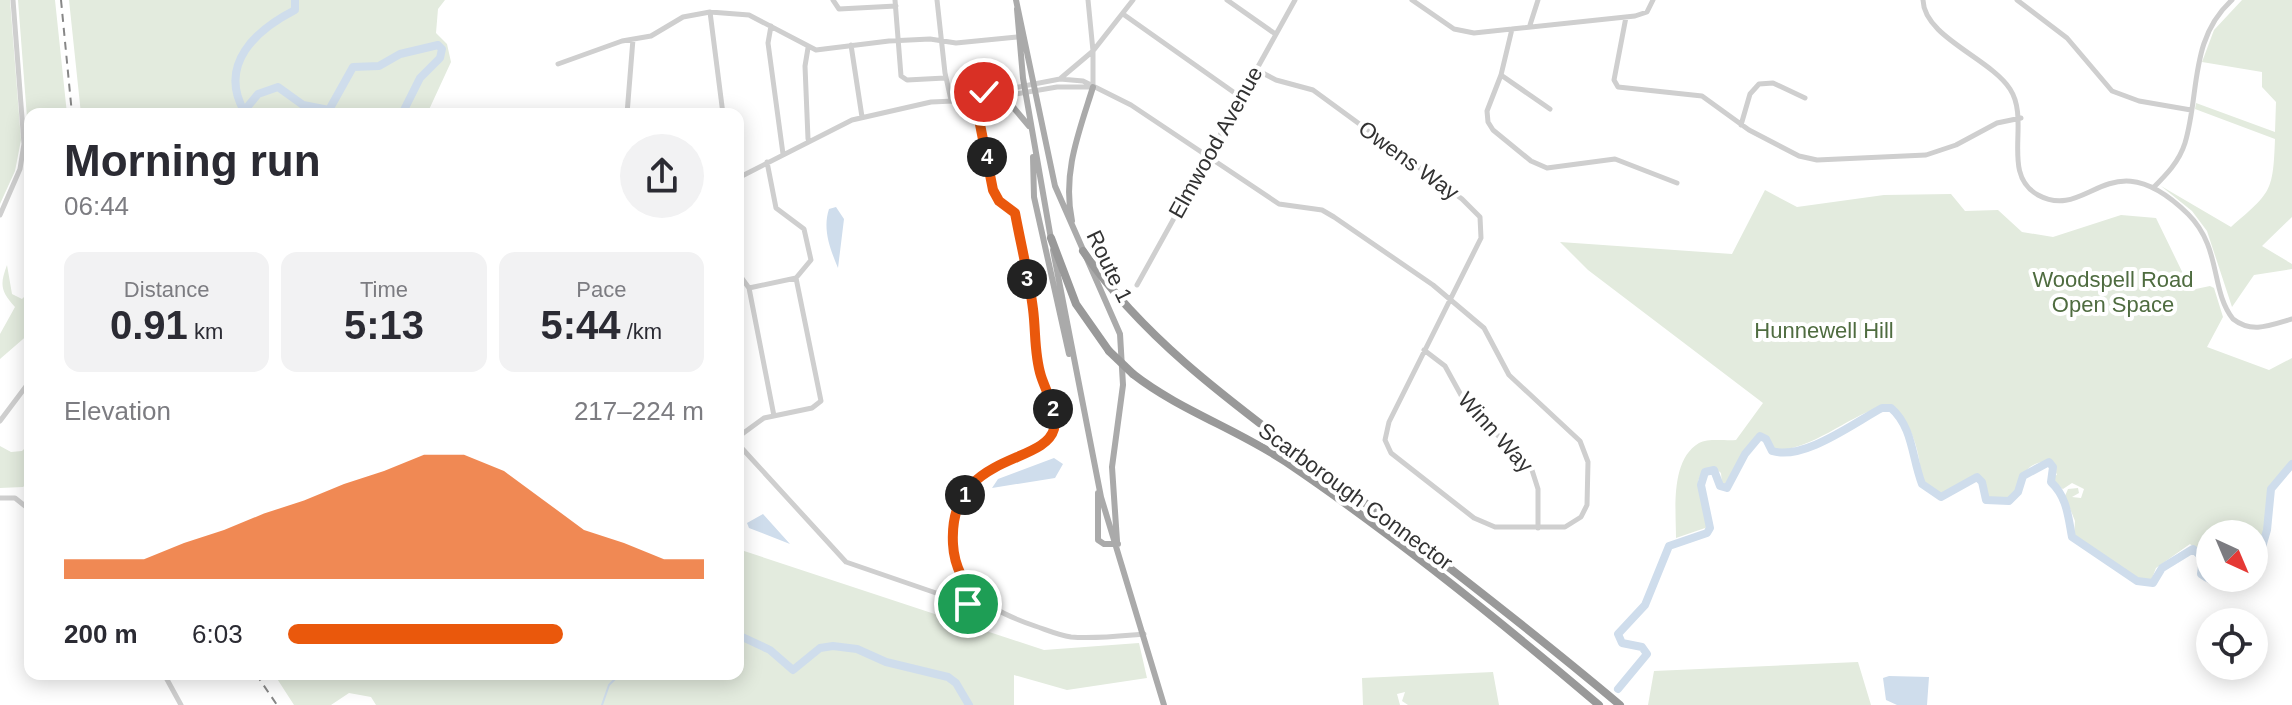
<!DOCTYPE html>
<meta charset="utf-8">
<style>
:root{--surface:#fff;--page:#f2f2f3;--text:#2b2b33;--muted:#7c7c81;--accent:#ea580c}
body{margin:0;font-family:Arial,sans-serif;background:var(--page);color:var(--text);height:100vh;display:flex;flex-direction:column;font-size:30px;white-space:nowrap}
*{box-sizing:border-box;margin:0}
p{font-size:26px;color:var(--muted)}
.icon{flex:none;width:44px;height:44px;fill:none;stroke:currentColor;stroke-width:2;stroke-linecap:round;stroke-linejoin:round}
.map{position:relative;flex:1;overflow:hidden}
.drawer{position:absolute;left:24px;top:108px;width:720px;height:572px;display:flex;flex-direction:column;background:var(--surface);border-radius:16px;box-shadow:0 4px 20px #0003}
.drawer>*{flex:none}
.needle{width:52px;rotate:136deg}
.controls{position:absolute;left:2196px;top:520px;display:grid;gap:16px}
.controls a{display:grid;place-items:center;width:72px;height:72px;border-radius:50%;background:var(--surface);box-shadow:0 4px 20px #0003;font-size:40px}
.pin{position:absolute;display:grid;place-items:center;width:68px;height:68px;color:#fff;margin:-34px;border:4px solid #fff;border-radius:50%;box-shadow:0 2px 8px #0007}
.km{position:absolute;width:40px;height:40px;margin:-20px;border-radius:50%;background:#222;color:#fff;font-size:22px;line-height:40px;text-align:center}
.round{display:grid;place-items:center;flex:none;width:84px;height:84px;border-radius:42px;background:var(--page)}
.head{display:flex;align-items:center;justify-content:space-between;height:136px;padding:0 40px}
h1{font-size:44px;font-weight:600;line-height:60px}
.metrics{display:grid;grid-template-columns:repeat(3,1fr);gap:12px;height:136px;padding:8px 40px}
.metrics div{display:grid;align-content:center;border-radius:16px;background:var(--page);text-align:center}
.metrics b{font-size:40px;font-weight:600}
.metrics small{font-size:22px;font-weight:400}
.metrics p{font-size:22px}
.chart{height:224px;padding:16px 40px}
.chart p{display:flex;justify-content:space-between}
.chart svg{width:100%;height:144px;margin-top:8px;fill:var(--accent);opacity:.7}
ul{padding:0 40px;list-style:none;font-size:26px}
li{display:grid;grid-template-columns:128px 96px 1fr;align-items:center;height:60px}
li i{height:20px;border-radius:10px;background:var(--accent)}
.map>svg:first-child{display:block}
.green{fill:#e3ebde}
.water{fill:#cfddec}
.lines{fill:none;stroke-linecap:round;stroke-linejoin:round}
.stream{stroke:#cfddec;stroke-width:2}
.river{stroke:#cfddec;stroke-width:8}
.minor{stroke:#cfcfcf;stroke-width:5}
.major{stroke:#aaa;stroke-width:6}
.highway{stroke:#999;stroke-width:8}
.rail{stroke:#878787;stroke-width:2;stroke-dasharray:8 6;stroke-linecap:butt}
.highway-bridge{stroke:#999;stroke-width:8}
.route-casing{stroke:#fff;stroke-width:16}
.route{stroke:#ea580c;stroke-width:10}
.labels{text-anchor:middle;stroke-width:8;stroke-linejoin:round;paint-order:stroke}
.street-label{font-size:22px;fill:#323232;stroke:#fff}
.park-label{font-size:22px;fill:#4f6c40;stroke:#fff}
</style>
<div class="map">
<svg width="2292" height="705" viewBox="0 0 2292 705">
<rect width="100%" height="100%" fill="#fff"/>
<path class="green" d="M0,0H10L21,140L15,171L0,204Z
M18,0H55L67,114H30V157Z
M69,0H445L438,9L436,33L447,44L451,62L427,114H81Z
M2242,0H2292V217L2262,246L2292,264V269L2254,275L2232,307L2207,231L2192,211L2161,186L2231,227C2271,192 2273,193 2275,139L2195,109L2196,103L2275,132L2276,102L2262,87V72L2202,62L2214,30Z
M1765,190L1797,207L1884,195L1951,194L1965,211L1998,210L2022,232L2053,237L2121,215L2156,218L2191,290L2210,286L2214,288L2223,317L2207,347L2269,370L2292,358V461L2269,488L2264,531L2254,559V534H2210V577L2203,571L2205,558L2190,544L2156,568L2151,581L2140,580L2074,537L2075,521L2065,496L2068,489L2078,488L2079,493L2072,497L2081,498L2084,489L2072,483L2063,489L2054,485L2052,476L2057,475L2052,462C2029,459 2020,476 2014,495L2006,500L1988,499L1984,483L1976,477L1941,496L1921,478C1921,458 1912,416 1888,405C1849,414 1821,446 1776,451L1765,438L1754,439L1725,484H1722L1721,473L1714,467L1703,469L1698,481L1708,527L1676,538C1676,510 1670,460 1699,443C1708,438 1726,441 1736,440L1763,403L1588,270L1560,242L1732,254Z
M7,265L12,294L22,299L30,291V333L0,359V334L15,307C0,291 0,284 7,265Z
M30,443V481L23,487L0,488V446L11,452L22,451Z
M738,549L1044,650L1139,643L1147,678L1067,690L1014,675V705H376L371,697L349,693L331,705H294L274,674H738Z
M1858,662L1871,705H1648L1654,671Z
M1493,672L1499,705H1408L1402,701L1405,692L1397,694L1400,705H1363L1362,678Z"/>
<path class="water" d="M836,207L844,219L838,268C831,251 822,230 829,209Z
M1054,458L1063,464L1055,478L992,488L998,479Z
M763,514L790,544L749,528L747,523Z
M1889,676L1929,677L1927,705H1897L1886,700L1883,678Z"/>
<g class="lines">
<path class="stream" d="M503,678L507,674
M602,705L609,685L620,674"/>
<path class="river" d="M295,0V10C256,30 218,64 244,111L258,94L278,87L303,105L329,110L353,67L379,66L400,54L438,45L442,49L440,58L420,78L402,114
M2254,575L2267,530L2271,489L2292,464
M738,635L770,650L793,670L820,648L833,646L857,649L886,662L948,677L956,683L969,705
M1618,689L1647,654L1642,647L1622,643L1618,634L1645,605L1669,546L1707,533L1710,528L1701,485L1705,472L1714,470L1720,486L1727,488L1745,454L1760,436L1766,439L1772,451C1804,461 1855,422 1882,408H1891C1913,427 1912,459 1922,484L1941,497L1977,477L1982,482L1986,500L2009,501L2018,492L2023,476L2049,462L2053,467L2051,482C2067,497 2068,516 2072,537L2137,581L2153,583L2162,568L2193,549L2203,558L2201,574C2214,584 2238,588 2252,578"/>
<path class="minor" d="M833,0L839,9L896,6
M895,0L901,76L907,80L945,78
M937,0L945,73L951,100
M1088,0L1093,51V87
M1227,0L1274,33
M1412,0L1454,29L1474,33L1635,16L1647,12L1653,0
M1923,0C1924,37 1990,58 2010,89C2031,121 2000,174 2038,195C2089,223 2109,137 2188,214C2222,248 2210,290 2233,319C2252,334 2271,325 2292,319
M2017,0L2067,38L2112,91L2139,101L2191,110
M710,12L723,114
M1123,14L1239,96
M1626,17L1614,80L1618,87L1702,96L1749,130L1799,156L1817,160L1926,155L1956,145L1997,123L2021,118
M1530,25L1538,0
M771,26L768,43L783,154
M1512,29L1501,75L1487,111L1488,122L1493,130L1531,161L1547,168L1615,159L1677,183
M851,45L862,117
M808,48L805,66L808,139
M558,64L622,41L651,36L683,17L710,12L749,15L816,50L889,41L930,39L956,43L1017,37
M1501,75L1550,109
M1061,78L1093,51L1133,0
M974,94L994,192L999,201L1014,211L1033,308L1036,358L1055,424C1046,466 964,450 953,528C946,587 988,610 1035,626C1047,630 1058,635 1071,637C1095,639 1120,636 1144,634
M987,99L1057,87H1092
M951,100L1060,79L1083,81L1131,105L1279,204L1322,210L1334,217L1433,285L1484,328L1509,375L1580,441L1588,462L1587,505L1581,517L1565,527H1495L1474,518L1391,453L1385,440L1389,422L1481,238L1480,217L1462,199L1313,90L1276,80L1255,69
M627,114L633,39
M1741,125L1750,94L1759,84L1773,83L1805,98
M738,178L852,120L931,102L977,100
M2153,188C2166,175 2179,162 2185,143C2200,93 2189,39 2232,0
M0,215L20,169L24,144L13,0
M738,273L749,288L774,416
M1137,285L1295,0
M749,288L796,278L811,260L804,229L776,208L767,162
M1424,350L1445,366L1467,406L1531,467L1538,489V528
M0,421L30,381
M738,437L764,418L812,408L821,401L796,278
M738,444L846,562L968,604L982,603
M0,498H15L30,510
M164,674L181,705"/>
<path class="major" d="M1016,0L1055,186L1120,334L1123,385L1112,467L1117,541
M1017,9L1023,78L1051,239
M983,99L1013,107L1029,126
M1033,157L1034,197L1069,354
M1072,221C1062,173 1079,132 1093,87
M1053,250L1101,497L1164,705
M1098,493V540L1104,544H1118"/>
<path class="highway" d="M1051,238L1076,304L1109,351
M1083,251C1149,348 1255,419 1348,490C1440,560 1531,630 1620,705
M1133,374C1179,410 1237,429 1286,462C1394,535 1499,620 1599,705"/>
<path class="rail" d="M61,0L72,114
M256,674L277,705"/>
<path class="highway-bridge" d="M1109,351L1133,374"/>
</g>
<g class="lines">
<defs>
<path id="route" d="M968,604L982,603C965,588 954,566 953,544C948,452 1044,466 1054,429C1058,411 1046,392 1041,376C1034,354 1036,332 1033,309C1029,277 1021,245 1015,213L999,201L993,190L974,94L984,92"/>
</defs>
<use href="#route" class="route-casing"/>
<use href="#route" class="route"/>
</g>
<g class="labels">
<g class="street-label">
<text transform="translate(1215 142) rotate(-61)" y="8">Elmwood Avenue</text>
<text transform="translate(1409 160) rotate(36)" y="8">Owens Way</text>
<text transform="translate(1110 266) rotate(64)" y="8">Route 1</text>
<text transform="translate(1496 432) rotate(48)" y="8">Winn Way</text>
<text transform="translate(1356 496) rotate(36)" y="8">Scarborough Connector</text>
</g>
<g class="park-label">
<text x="2113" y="287">Woodspell Road<tspan x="2113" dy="25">Open Space</tspan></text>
<text x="1824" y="338">Hunnewell Hill</text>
</g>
</g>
</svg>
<div class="controls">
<a><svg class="needle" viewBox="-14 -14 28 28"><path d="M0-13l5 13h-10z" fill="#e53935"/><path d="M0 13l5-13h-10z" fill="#7c7c81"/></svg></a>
<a><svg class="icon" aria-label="locate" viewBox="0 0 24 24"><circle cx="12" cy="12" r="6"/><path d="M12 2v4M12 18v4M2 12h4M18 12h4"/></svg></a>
</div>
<div class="pin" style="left:968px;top:604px;background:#1e9e55"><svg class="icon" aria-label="arrive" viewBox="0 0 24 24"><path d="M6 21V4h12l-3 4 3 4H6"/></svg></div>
<div class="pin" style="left:984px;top:92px;background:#d93025"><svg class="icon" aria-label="check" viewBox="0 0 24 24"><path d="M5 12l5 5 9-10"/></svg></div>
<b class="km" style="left:965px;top:495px">1</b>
<b class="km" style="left:1053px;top:409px">2</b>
<b class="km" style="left:1027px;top:279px">3</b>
<b class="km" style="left:987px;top:157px">4</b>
<section class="drawer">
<div class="head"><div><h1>Morning run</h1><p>06:44</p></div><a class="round"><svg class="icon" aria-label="share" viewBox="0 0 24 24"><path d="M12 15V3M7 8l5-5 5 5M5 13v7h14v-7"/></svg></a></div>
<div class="metrics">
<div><p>Distance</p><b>0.91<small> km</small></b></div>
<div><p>Time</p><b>5:13</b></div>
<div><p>Pace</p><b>5:44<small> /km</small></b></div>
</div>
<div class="chart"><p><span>Elevation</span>217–224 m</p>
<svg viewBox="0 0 160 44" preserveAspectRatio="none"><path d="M0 44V38L10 38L20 38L30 33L40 29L50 24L60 20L70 15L80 11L90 6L100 6L110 11L120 20L130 29L140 33L150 38L160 38V44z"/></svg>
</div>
<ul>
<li><b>200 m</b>6:03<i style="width:66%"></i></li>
</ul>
</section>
</div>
